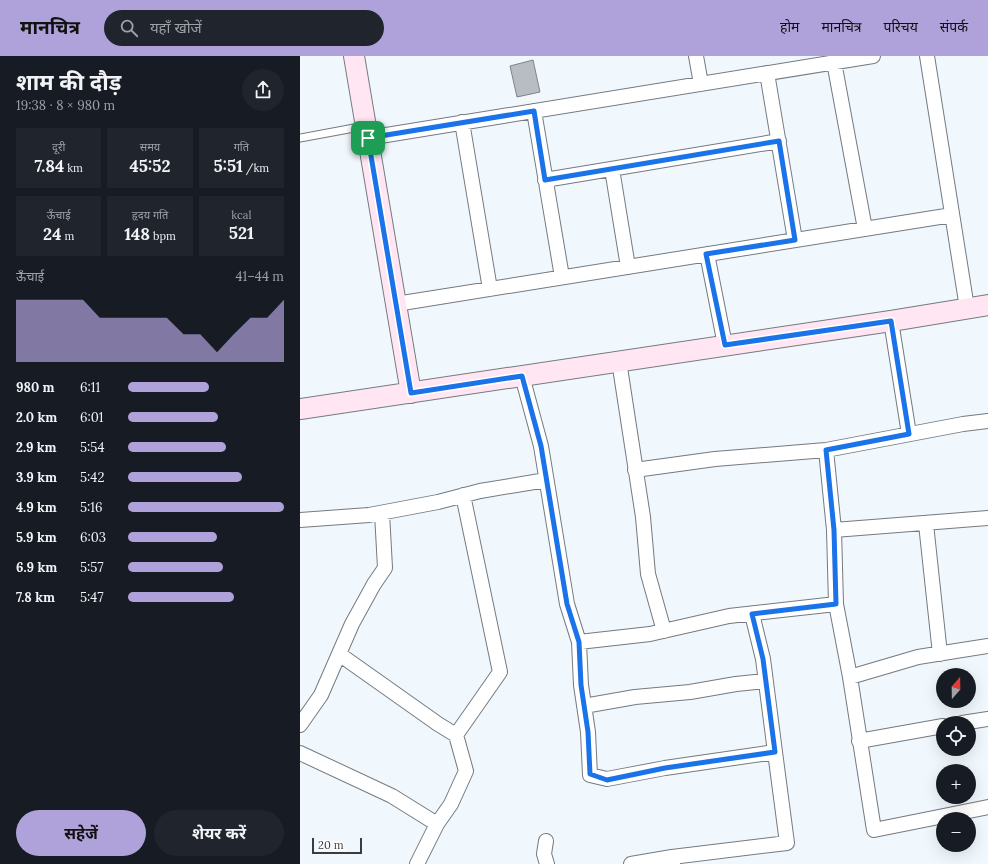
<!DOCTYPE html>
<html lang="hi">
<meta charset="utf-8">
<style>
:root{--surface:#171b24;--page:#20242c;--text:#f1f3f6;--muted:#9ea1a6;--accent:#afa2da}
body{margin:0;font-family:Lora,"Noto Sans Devanagari",serif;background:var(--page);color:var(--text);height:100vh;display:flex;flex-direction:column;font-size:15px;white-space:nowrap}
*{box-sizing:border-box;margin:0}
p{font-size:13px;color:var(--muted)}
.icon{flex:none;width:22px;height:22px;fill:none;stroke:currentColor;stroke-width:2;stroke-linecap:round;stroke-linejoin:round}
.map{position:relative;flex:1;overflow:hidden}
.panel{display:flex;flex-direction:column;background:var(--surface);width:300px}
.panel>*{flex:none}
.needle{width:26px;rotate:20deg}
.buttons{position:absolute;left:636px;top:612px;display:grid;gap:8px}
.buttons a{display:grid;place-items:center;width:40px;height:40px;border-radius:50%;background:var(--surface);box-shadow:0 4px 16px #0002;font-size:20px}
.scale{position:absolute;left:12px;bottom:10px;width:50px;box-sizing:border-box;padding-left:4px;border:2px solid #3a3c3f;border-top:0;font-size:11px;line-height:14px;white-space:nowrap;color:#3a3c3f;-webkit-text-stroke:3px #fff;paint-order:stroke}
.pin{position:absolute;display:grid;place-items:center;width:34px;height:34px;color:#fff;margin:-17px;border-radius:8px;box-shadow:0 2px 6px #0006}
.round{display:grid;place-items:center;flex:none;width:42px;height:42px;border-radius:21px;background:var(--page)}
.summary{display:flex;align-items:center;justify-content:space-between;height:68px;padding:0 16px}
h1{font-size:22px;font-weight:700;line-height:30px}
.stats{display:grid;grid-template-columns:repeat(3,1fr);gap:6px;height:68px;padding:4px 16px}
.stats div{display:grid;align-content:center;border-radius:0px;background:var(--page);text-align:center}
.stats b{font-size:17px;font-weight:700}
.stats small{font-size:11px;font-weight:400}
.stats p{font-size:11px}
.chart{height:112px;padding:8px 16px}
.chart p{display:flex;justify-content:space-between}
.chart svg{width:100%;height:72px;margin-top:4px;fill:var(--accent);opacity:.7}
.primary-button{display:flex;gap:8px;margin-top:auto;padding:8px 16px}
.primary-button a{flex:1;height:46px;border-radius:24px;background:var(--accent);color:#111;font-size:16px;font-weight:700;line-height:46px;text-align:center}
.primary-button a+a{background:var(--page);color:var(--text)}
ul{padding:0 16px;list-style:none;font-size:13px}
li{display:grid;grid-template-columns:64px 48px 1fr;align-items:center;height:30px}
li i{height:10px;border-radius:5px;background:var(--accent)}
header{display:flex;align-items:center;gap:24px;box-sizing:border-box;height:56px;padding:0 20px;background:var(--accent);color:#111}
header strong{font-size:19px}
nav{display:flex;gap:22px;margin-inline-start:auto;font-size:14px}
.search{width:280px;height:36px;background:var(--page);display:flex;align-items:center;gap:10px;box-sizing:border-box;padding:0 14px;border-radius:22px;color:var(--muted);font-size:15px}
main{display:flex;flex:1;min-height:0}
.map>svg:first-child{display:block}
.building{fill:#b7bdc3;stroke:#7e8489}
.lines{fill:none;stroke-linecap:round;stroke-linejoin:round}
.lane-casing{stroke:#747a7f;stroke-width:9}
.street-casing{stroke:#747a7f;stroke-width:16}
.secondary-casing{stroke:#747a7f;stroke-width:22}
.lane{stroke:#fff;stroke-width:7}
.street{stroke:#fff;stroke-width:14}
.secondary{stroke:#ffe6f2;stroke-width:20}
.route-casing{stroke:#fff;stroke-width:8}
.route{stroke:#1a73e8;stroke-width:5}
</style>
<header>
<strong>मानचित्र</strong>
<div class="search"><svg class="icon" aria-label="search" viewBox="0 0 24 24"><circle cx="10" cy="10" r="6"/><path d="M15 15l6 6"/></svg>यहाँ खोजें</div>
<nav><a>होम</a><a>मानचित्र</a><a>परिचय</a><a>संपर्क</a></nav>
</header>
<main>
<section class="panel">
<div class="summary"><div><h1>शाम की दौड़</h1><p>19:38 · 8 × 980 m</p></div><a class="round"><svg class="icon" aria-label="share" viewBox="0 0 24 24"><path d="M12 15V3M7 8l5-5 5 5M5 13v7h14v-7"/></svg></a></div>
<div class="stats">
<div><p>दूरी</p><b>7.84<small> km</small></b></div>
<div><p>समय</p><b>45:52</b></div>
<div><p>गति</p><b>5:51<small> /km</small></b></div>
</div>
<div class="stats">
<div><p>ऊँचाई</p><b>24<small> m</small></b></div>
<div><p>हृदय गति</p><b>148<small> bpm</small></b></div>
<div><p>kcal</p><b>521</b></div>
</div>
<div class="chart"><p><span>ऊँचाई</span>41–44 m</p>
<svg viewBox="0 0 160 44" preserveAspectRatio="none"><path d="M0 44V6L10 6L20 6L30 6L40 6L50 17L60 17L70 17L80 17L90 17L100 27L110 27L120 38L130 27L140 17L150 17L160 6V44z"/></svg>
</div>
<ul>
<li><b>980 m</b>6:11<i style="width:52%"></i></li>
<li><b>2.0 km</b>6:01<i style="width:58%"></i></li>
<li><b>2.9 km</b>5:54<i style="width:63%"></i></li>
<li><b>3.9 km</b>5:42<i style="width:73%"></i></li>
<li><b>4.9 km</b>5:16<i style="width:100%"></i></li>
<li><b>5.9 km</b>6:03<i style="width:57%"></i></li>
<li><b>6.9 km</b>5:57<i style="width:61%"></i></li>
<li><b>7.8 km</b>5:47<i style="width:68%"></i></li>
</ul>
<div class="primary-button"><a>सहेजें</a><a>शेयर करें</a></div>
</section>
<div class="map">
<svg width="688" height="808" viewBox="0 0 688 808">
<rect width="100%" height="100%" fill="#f0f7fd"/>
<path class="building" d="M233,4L240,36L217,41L210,10Z"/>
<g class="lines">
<defs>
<path id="lane" d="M0,82L65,70"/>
<path id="street" d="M396,0L401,28
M627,0L667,252
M534,6L565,173
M467,17L495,184
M234,55L262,221
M162,66L190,233
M68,82L573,0
M312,113L328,211
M245,124L479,85
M407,198L425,289
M96,248L652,159
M591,265L609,378
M319,305L343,461L348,518L364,575
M222,320L241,390L267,548L279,586L281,629L288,676L290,719L307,723L365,712L475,696L463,603L452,558
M526,394L534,474L536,548L550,621L574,774L688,751
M335,414L415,403L526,394L663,368L688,365
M0,464L69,459L138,446L180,435L246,424
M626,468L640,598
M534,474L688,462
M279,586L350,578L429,560L536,548
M39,598L138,668L156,679
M550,621L618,601L688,590
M284,650L335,641L390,636L436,628L465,625
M662,667L688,663
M0,669L21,639L52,568L74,528L85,512L82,457
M559,685L643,670
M0,697L92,740L137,768L151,748L166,715L156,679L200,616L163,439
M246,785L244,798L247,808
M372,801L487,787L475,696
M117,808L137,768
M331,808L372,801L373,808"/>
<path id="secondary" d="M54,0L111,337
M0,353L591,265L688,249"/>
</defs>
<use href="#lane" class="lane-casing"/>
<use href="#street" class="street-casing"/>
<use href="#secondary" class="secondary-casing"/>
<use href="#lane" class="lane"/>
<use href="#street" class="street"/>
<use href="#secondary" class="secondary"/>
</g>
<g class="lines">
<defs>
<path id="route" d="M234,55L245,124L479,85L495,184L406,198L425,289L591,265L609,378L526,394L534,474L536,548L452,558L463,603L475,696L365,712L307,724L290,718L288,676L281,629L279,586L267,548L241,390L222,320L111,337L68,82Z"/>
</defs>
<use href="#route" class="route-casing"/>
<use href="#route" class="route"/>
</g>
</svg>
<div class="buttons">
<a><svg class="needle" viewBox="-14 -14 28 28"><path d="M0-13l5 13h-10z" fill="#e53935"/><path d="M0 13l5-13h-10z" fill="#9ea1a6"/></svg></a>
<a><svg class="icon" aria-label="locate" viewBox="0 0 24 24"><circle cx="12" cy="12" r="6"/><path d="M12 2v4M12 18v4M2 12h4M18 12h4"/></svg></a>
<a>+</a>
<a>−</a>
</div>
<div class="scale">20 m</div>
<div class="pin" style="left:68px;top:82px;background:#1e9e55"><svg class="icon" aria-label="arrive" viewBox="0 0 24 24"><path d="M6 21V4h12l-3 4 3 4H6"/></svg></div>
</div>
</main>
